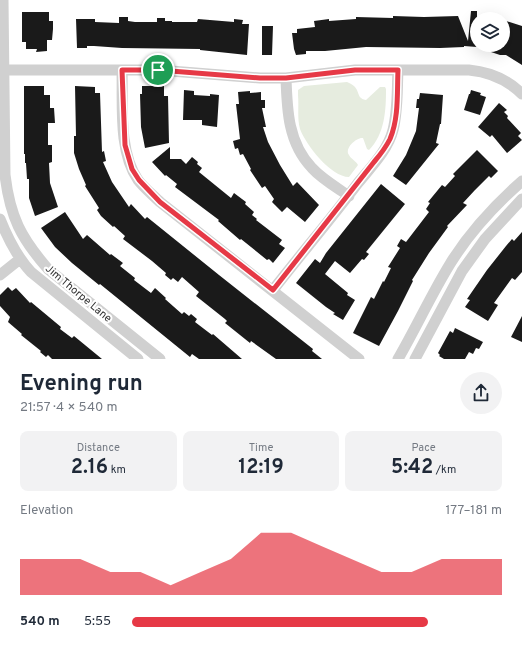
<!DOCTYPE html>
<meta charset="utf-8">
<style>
:root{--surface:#fff;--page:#f2f2f3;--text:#1f2937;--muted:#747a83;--accent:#e63946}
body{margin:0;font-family:Overpass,sans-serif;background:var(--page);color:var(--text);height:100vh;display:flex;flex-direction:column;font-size:15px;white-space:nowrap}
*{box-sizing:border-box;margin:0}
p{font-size:13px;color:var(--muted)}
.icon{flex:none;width:22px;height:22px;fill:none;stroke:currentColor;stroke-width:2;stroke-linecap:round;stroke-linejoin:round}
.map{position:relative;height:359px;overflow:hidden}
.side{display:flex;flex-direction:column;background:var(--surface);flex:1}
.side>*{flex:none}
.controls{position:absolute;left:470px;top:12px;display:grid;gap:8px}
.controls a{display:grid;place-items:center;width:40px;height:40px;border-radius:50%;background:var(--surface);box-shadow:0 4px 16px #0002;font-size:20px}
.pin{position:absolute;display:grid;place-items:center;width:34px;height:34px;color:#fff;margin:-17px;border:2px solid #fff;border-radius:50%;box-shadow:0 1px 4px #0007}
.round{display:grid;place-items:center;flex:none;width:42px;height:42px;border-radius:21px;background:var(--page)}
.summary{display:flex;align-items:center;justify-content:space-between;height:68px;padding:0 20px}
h1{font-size:22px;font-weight:700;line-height:30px}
.figures{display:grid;grid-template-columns:repeat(3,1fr);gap:6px;height:68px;padding:4px 20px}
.figures div{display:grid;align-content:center;border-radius:8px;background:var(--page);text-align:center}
.figures b{font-size:20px;font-weight:700}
.figures small{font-size:11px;font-weight:400}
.figures p{font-size:11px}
.chart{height:112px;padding:8px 20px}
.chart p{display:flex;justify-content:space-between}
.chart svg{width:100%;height:72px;margin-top:4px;fill:var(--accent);opacity:.7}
ul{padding:0 20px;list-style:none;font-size:13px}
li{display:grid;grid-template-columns:64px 48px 1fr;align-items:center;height:30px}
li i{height:10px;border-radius:5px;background:var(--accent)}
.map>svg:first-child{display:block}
.green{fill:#e6ecdf}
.building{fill:#1a1a1a}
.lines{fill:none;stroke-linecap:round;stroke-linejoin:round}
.street{stroke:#d0d0d0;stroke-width:11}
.route-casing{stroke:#fff;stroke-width:8}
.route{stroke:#e63946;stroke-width:5}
.labels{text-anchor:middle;stroke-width:4;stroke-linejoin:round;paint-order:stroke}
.street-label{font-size:11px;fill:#333;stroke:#fff}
</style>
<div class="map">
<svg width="522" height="359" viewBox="0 0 522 359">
<rect width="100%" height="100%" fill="#fff"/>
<path class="green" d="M347,82C363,88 354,98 366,100L380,87H385L386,89C386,110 385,134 369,150L367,149L363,138C357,137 344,148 349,155C351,159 356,161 358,165L349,177C331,177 306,145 300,129C297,119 299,106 298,95V90L304,86Z"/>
<path class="building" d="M471,11H477V47L464,46V47L440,48L366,47L325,51H306V54L296,55L294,49L292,33H297V29L315,27L314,21L329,19V21L356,19V17L393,18V16L424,17L458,16L468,41Z
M22,12H49V21H53V29L52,40H47V51L36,52L37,49H26V42H22Z
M119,17H128V21L135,22H157V18H165V21H172V22H197L198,19L234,22V19L243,20L242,24H249L247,55L200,50V49L122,48L94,46H87V48H77L76,19H95V22L119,23Z
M503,20L522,26V65L506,55H500L491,52L493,45H503Z
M262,26H273L272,55H262Z
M153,84H164V96H168L169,143L145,148L141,127L140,94H142V86H153Z
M24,86H44V95H50V108H54L55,123H48V145H52V162L49,163L50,183L58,207L35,216L29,198V179H27L26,163H25V154H24Z
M75,86L95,87V93H100L102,152L104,151L106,161L103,162L112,182L129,207L131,204L145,219L147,217L219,275L313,349L312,351L322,359H276L251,341L250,343L225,323L227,321L225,319L196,296L199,292L182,277L178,282L173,278L171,280L165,275L166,273L152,261L123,239L125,236L114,226L113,227L101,216L97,210L99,208L85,186L86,185L79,169L74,153V136H76Z
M184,90L194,91V95L210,96V94L219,95L217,127L202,125V120H183Z
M471,90L481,93L480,95L486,97L480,115L464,110L469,94H470Z
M250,91V93L261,92V100H265V108H262L266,127H263L268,142L280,165L293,186L297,182L319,205L305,222L287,207L282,212L272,202L274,199L265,186L262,188L250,170L251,169L243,154L240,155L238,148L235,149L233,141L240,139L236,104H239L238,92Z
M420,93L443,95L441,124H440L436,143L439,144L406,185L393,176L406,155L416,131L419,108H416L417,99H419Z
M499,103L507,110L504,112L508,116L507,118L521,133L518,136L522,140L507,153L492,135L490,137L478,127Z
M170,147V159H181L186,164L192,157L198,162L197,164L202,168L199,172L231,198L234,193L246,202L245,204L254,212L252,215L257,219L256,220L282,240L279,244L285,248L273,263L269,259L267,260L241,239L240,240L218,221L219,220L175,187L177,184L166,175L165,176L152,162Z
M477,150L498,171L491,178L489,176L475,190L463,203L467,205L447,226L448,227L429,253L412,280L413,281L398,311L379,346L353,333L371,297L374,299L383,281L384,282L391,268L388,267L400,248L397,246L401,239L406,242L429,212L426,209L430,203L428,202L442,185L445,187L455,176L453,174Z
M381,184L405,204L366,252L369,254L364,260L362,259L350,273L335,261L325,274L348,293L347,295L355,300L343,320L333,314L335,313L326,307L296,283L315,259L320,263L326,253Z
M65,212L83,239L87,235L110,255L111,254L123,263L120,266L135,278L134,280L151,293L155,288L166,298L165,299L182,314L184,312L189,316L191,314L197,319L195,322L212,335L213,334L242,359H199L192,354L190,357L100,284L99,285L72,263L55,247L41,228Z
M522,232V272L515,280L512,278L494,303L498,305L488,321L465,307L470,300L467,299L487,270L506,246L512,239L514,241Z
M8,287L12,291L16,288L30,303L31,302L61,327L60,329L72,338L74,336L102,359H52L48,355L46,357L40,352L41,351L21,335L22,334L8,322L10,317L0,306V295Z
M522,316V342L511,337Z
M455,328L483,342L479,349L476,348L473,354L469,352L465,359H444L439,356L440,355L438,353L450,331L453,333Z"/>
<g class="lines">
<path class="street" d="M3,0L5,175C10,217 21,238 48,269L160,359
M0,70H158L260,78H286L355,70H469C490,72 507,79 522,94
M122,70C123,104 118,151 138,180C144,188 153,195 160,202L359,359
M286,78C287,110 288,143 312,168C322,179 336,187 349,196
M0,219C8,239 17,257 31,272L138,359
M0,275L20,259
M273,290C301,254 331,219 358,183C371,167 388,150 393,130C398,111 397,90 398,70
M398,359C416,328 431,295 450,264C469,233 495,205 522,181
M415,359L462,271L485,239L522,199"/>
</g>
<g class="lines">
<defs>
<path id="route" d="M122,70H158L260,78H286L355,70H398C397,92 399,118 390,139C386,147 380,155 374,162L273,290L160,202L139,180L132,169L125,145Z"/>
</defs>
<use href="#route" class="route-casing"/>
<use href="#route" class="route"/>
</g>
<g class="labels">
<g class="street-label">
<text transform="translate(79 293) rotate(40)" y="4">Jim Thorpe Lane</text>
</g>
</g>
</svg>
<div class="controls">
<a><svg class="icon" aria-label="layers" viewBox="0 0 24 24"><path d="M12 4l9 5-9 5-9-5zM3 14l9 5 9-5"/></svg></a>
</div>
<div class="pin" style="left:158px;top:70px;background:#1e9e55"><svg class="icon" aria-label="arrive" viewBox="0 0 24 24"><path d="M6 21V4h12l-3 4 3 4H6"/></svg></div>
</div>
<section class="side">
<div class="summary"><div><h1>Evening run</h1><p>21:57 · 4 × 540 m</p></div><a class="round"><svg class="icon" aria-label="share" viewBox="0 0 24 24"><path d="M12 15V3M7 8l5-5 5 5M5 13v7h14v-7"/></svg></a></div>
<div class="figures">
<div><p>Distance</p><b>2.16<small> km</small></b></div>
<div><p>Time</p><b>12:19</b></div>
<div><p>Pace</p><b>5:42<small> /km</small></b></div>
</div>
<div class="chart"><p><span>Elevation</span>177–181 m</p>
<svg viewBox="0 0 160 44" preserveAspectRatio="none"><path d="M0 44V22L10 22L20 22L30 30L40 30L50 38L60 30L70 22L80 6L90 6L100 14L110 22L120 30L130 30L140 22L150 22L160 22V44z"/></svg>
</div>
<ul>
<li><b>540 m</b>5:55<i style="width:80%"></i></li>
</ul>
</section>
